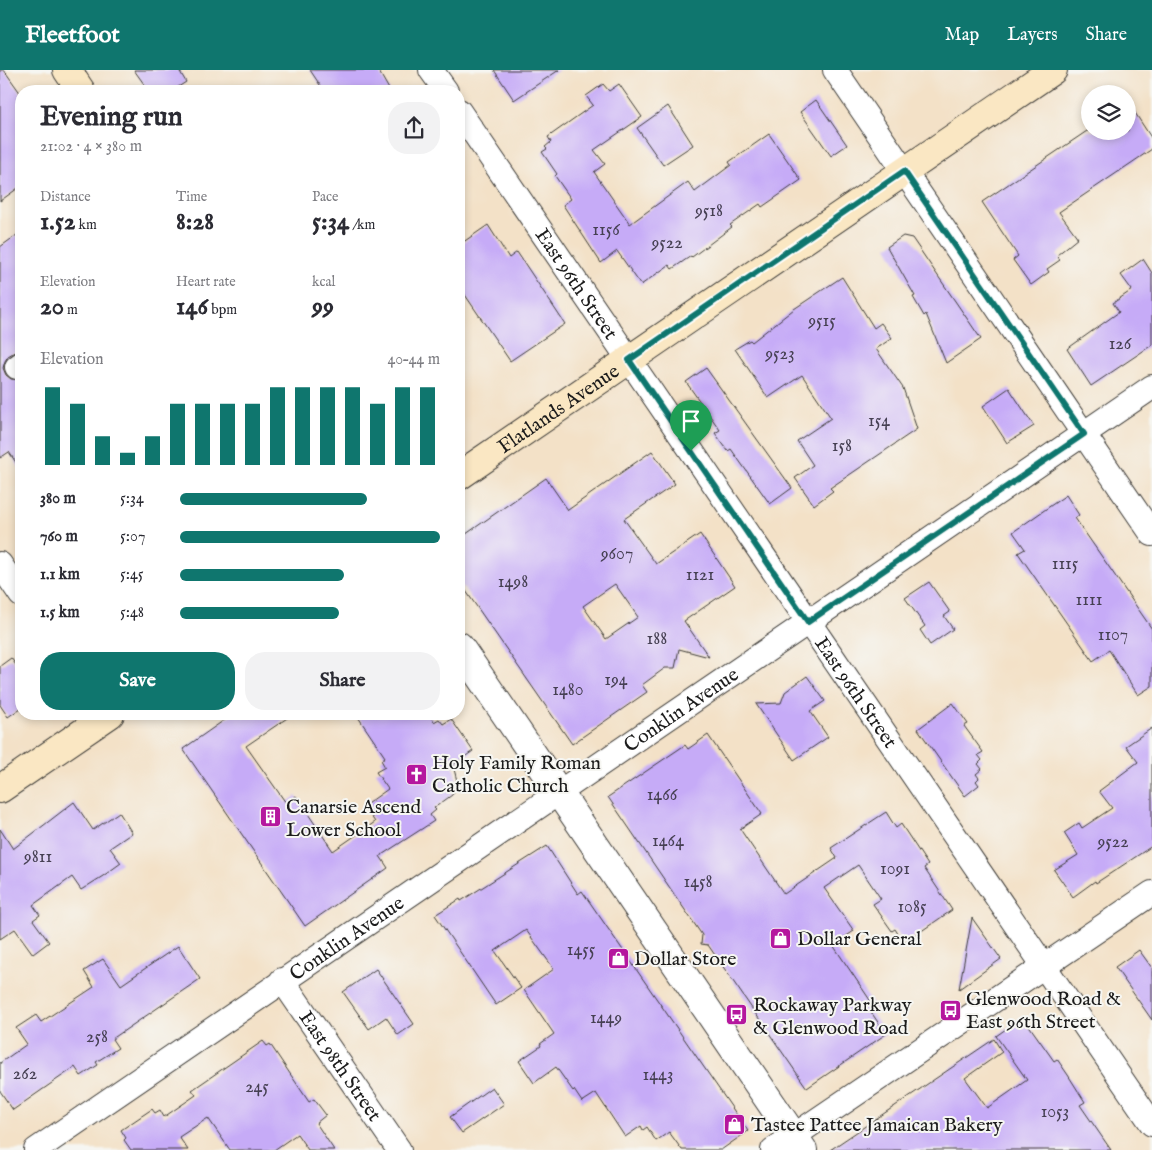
<!DOCTYPE html>
<meta charset="utf-8">
<style>
:root{--surface:#fff;--page:#f2f2f3;--text:#2b2b33;--muted:#7c7c81;--accent:#0f766e}
body{margin:0;font-family:"IM FELL English",serif;background:var(--page);color:var(--text);height:100vh;display:flex;flex-direction:column;font-size:19px;white-space:nowrap}
*{box-sizing:border-box;margin:0}
p{font-size:16px;color:var(--muted)}
.icon{flex:none;width:28px;height:28px;fill:none;stroke:currentColor;stroke-width:2;stroke-linecap:round;stroke-linejoin:round}
.map{position:relative;flex:1;overflow:hidden}
.side{position:absolute;left:15px;top:15px;width:450px;height:635px;display:flex;flex-direction:column;background:var(--surface);border-radius:20px;box-shadow:0 2px 8px #0003}
.side>*{flex:none}
.fabs{position:absolute;left:1081px;top:15px;display:grid;gap:10px}
.fabs a{display:grid;place-items:center;width:55px;height:55px;border-radius:50%;background:var(--surface);box-shadow:0 2px 8px #0003;font-size:25px}
.pin{position:absolute;display:grid;place-items:center;width:42px;height:42px;color:#fff;margin:-51px -21px;border-radius:50% 50% 50% 0;rotate:-45deg;box-shadow:0 0 5px #0007}
.pin .icon{rotate:45deg}
.round{display:grid;place-items:center;flex:none;width:52px;height:52px;border-radius:20px;background:var(--page)}
.summary{display:flex;align-items:center;justify-content:space-between;height:85px;padding:0 25px}
h1{font-size:28px;font-weight:800;line-height:38px}
.stats{display:grid;grid-template-columns:repeat(3,1fr);gap:8px;height:85px;padding:5px 25px}
.stats div{display:grid;align-content:center}
.stats b{font-size:25px;font-weight:800}
.stats small{font-size:14px;font-weight:400}
.stats p{font-size:14px}
.chart{height:140px;padding:10px 25px}
.chart p{display:flex;justify-content:space-between}
.chart svg{width:100%;height:90px;margin-top:5px;stroke:var(--accent);stroke-width:6}
.button{display:flex;gap:10px;margin-top:auto;padding:10px 25px}
.button a{flex:1;height:58px;border-radius:20px;background:var(--accent);color:#fff;font-size:20px;font-weight:800;line-height:58px;text-align:center}
.button a+a{background:var(--page);color:var(--text)}
ul{padding:0 25px;list-style:none;font-size:16px}
li{display:grid;grid-template-columns:80px 60px 1fr;align-items:center;height:38px}
li i{height:12px;border-radius:6px;background:var(--accent)}
header{display:flex;align-items:center;gap:30px;box-sizing:border-box;height:70px;padding:0 25px;background:var(--accent);color:#fff}
header strong{font-size:24px}
nav{display:flex;gap:28px;margin-inline-start:auto;font-size:18px}
.map>svg:first-child{display:block}
.building{fill:#c6abf7;fill-rule:evenodd}
.lines{fill:none;stroke-linecap:round;stroke-linejoin:round}
.minor-casing{stroke:#3c3a36;stroke-width:26}
.tertiary-casing{stroke:#3c3a36;stroke-width:30}
.secondary-casing{stroke:#3c3a36;stroke-width:30}
.minor{stroke:#fff;stroke-width:24}
.tertiary{stroke:#fff;stroke-width:28}
.secondary{stroke:#fae7c3;stroke-width:28}
.route-casing{stroke:#fff;stroke-width:10}
.route{stroke:#0f766e;stroke-width:6}
.labels{text-anchor:middle;stroke-width:4;stroke-linejoin:round;paint-order:stroke}
.number-label{font-size:18px;fill:#464053}
.street-label{font-size:20px;fill:#1c1c1c;stroke:#f6f6f2}
.poi-label{font-size:20px;fill:#1c1c1c;stroke:#f6f6f2;text-anchor:start}
</style>
<header>
<strong>Fleetfoot</strong>
<nav><a>Map</a><a>Layers</a><a>Share</a></nav>
</header>
<div class="map">
<svg width="1152" height="1080" viewBox="0 0 1152 1080">
<rect width="100%" height="100%" fill="#f6f6f2"/>
<filter id="ink" filterUnits="userSpaceOnUse"><feTurbulence type="fractalNoise" baseFrequency=".02" numOctaves="2"/><feDisplacementMap in="SourceGraphic" scale="10" xChannelSelector="R" yChannelSelector="G"/><feConvolveMatrix kernelMatrix="1 2 1 2 8 2 1 2 1" color-interpolation-filters="sRGB"/></filter>
<filter id="wash" filterUnits="userSpaceOnUse"><feTurbulence type="fractalNoise" baseFrequency=".0096" numOctaves="4" result="noise"/><feDisplacementMap in="SourceGraphic" scale="20" xChannelSelector="R" yChannelSelector="G"/><feGaussianBlur stdDeviation="1.12" result="paint"/><feColorMatrix in="noise" values="0 0 0 0 0 0 0 0 0 0 0 0 0 0 0 0 0 1.4 0 .05"/><feComposite in="paint" operator="in"/></filter>
<g filter="url(#wash)">
<rect width="100%" height="100%" fill="#f3e1c7"/>
<g id="blocks">
<path class="building" d="M0,0H4L21,24V116L0,131Z
M134,0H179L186,12L172,21H149Z
M310,0H378L390,21H324Z
M494,0H559L514,30Z
M603,14L609,21L619,14L642,47L594,80L605,94L594,102L630,154L688,112L695,122L731,95L729,92L769,64L801,110L762,137L760,134L730,155L732,157L692,187L691,186L672,199L669,195L641,215L617,181L601,193L563,135L571,129L555,106L557,104L542,82L547,79L545,77L551,72L548,67L593,35L586,26Z
M816,30L847,75L831,86L800,42Z
M1128,32L1152,69V79L1059,142L1078,168L1057,185L1060,190L1047,199L1049,202L1031,215L1013,190L1018,186L982,132L1087,61H1128Z
M668,36L693,75L663,95L637,58Z
M488,155L509,188L517,182L565,254L510,291L459,216V175Z
M21,162V281L13,283L8,286L5,291L3,298L6,305L11,309L21,310V400L9,382L0,388V177Z
M903,166L912,168L981,269L946,293L926,244L924,246L913,227L915,226L887,177Z
M1143,189L1152,203V275L1091,316L1067,279L1119,242L1113,233L1132,220L1121,205Z
M842,207L874,258L881,253L892,268L876,279L903,318L917,359L830,418L833,421L814,435L795,408L813,395L797,371L831,348L802,305L768,328L735,279L750,270L752,272L794,239Z
M706,298L792,418L770,434L731,379L728,381L715,363L720,360L686,312Z
M1009,318L1034,356L1007,373L983,336Z
M652,381L675,414L624,449L656,494L700,464L735,516L684,551L709,587L679,579L675,598H665L642,615L647,622L572,674L459,511V469L546,408L568,440ZM615,514L638,547L606,569L583,536Z
M1066,425L1079,445L1075,448L1152,559V616L1138,625L1109,580L1093,591L1018,483L1025,479L1013,462Z
M929,512L950,542L944,546L953,559L930,575L920,560L925,556L905,528Z
M11,588L21,602V638L8,647L0,635V596Z
M807,606L825,631L810,641L828,667L794,690L756,634L781,633L785,622Z
M953,633L968,654L964,656L983,682L978,685L982,690L978,694L982,699L976,704L979,708L976,711L979,715L965,726L918,659Z
M233,644H293L246,676L286,733L296,726L333,781L375,752L364,736L388,719L376,702L385,697L381,690L385,687L356,644H429L434,652L439,649L443,654L451,649L473,681L453,695L457,711L456,718L452,725L434,738L436,740L430,745L434,751L380,786L388,798L305,856L183,679Z
M1152,658V776L1096,813L1095,811L1073,827L1054,800L1078,785L1064,763L1079,753L1082,758L1112,738L1099,721L1138,692L1126,676Z
M708,665L762,744L740,759L784,824L837,788L831,778L886,742L896,758L901,754L928,795L924,798L952,840L904,873L895,859L892,861L873,834L881,829L858,795L824,818L854,861L833,875L876,939L871,942L886,964L807,1018L708,875L701,874L702,865L608,727L685,675L688,679Z
M74,732L93,760L119,742L132,763L110,778L121,793L103,806L81,820L72,807L33,835L40,845L33,850L49,872L33,884L15,859L0,869V759L13,779Z
M547,776L578,824L582,821L748,1061L721,1080H682L669,1062L656,1071L647,1057L643,1060L641,1056L625,1067L596,1023L582,1032L574,1020L573,1021L556,997L534,1013L519,991L541,976L540,974L554,964L524,920L554,899L526,860L495,881L521,918L496,935L435,845L460,829L461,831Z
M972,848L1001,889L959,919Z
M178,876L200,909L112,969L118,978L96,992L98,995L81,1006L75,997L13,1040L0,1021V993L27,974L16,958L36,945L41,952L94,917L84,901L103,889L121,915Z
M1139,880L1152,898V950L1115,897Z
M376,899L414,954L398,965L386,947L369,959L343,922Z
M1023,947L1054,991L1057,989L1068,1005L1085,1032L1080,1035L1111,1080H830L994,969L1002,982L965,1008L987,1038L1027,1010L996,966Z
M263,971L267,976L270,974L309,1032L314,1029L326,1045L316,1053L334,1080H308L297,1064L274,1080H230L208,1048L179,1067L188,1080H131L124,1070L126,1068L121,1060L152,1039L155,1043L160,1040L164,1047L196,1025L192,1020Z
M492,1017L504,1034L462,1063L450,1047Z"/>
</g>
</g>
<g filter="url(#ink)">
<use href="#blocks" fill-opacity="0" stroke="#3c3a36" stroke-width="1"/>
<g class="lines">
<defs>
<g id="minor">
<path d="M431,0L446,21"/>
<path d="M835,0L1152,464"/>
<path id="s1" d="M459,41L1152,1054"/>
<path d="M17,297L21,294"/>
<path d="M0,494L21,525"/>
<path id="s2" d="M282,910L399,1080"/>
<path id="s3" d="M36,1080L1152,317"/>
<path d="M773,1080L1152,823"/>
</g>
<path id="tertiary" d="M459,576L803,1080"/>
<g id="secondary">
<path d="M67,0L81,21"/>
<path id="s4" d="M459,406L1053,0"/>
<path d="M0,719L110,644"/>
</g>
</defs>
<use href="#minor" class="minor-casing"/>
<use href="#tertiary" class="tertiary-casing"/>
<use href="#secondary" class="secondary-casing"/>
<use href="#minor" class="minor"/>
<use href="#tertiary" class="tertiary"/>
<use href="#secondary" class="secondary"/>
</g>
</g>
<g class="lines" filter="url(#ink)">
<defs>
<path id="route" d="M904,101L1084,364L808,552L629,290Z"/>
</defs>
<use href="#route" class="route-casing"/>
<use href="#route" class="route"/>
</g>
<defs>
<symbol id="church-square" viewBox="-11 -11 22 22"><rect x="-9" y="-9" width="18" height="18" rx="4" fill="#b5179e" stroke="#f6f6f2"/><path d="M-1.2-6h2.4v3.5h3.3v2.4h-3.3V6h-2.4V-.1h-3.3v-2.4h3.3Z" fill="#fff"/></symbol>
<symbol id="building-square" viewBox="-11 -11 22 22"><rect x="-9" y="-9" width="18" height="18" rx="4" fill="#b5179e" stroke="#f6f6f2"/><path d="M-4-6H4V6H1V3H-1V6H-4ZM-2.5-4.3h1.7v1.8h-1.7ZM.8-4.3h1.7v1.8H.8ZM-2.5-1h1.7V.8h-1.7ZM.8-1h1.7V.8H.8Z" fill="#fff"/></symbol>
<symbol id="shop-square" viewBox="-11 -11 22 22"><rect x="-9" y="-9" width="18" height="18" rx="4" fill="#b5179e" stroke="#f6f6f2"/><path d="M-5-2.5h2.3a2.7 3.5 0 0 1 5.4 0H5L5.5 6h-11ZM-1.5-2.5h3a1.5 2.3 0 0 0-3 0Z" fill="#fff"/></symbol>
<symbol id="bus-square" viewBox="-11 -11 22 22"><rect x="-9" y="-9" width="18" height="18" rx="4" fill="#b5179e" stroke="#f6f6f2"/><path d="M-5-6H5V4H4V6H2V4H-2V6H-4V4H-5ZM-3.5-4V0h7V-4ZM-3.5 1.2v1.5H-2V1.2ZM2 1.2v1.5H3.5V1.2Z" fill="#fff"/></symbol>
</defs>
<g fill-rule="evenodd">
<use href="#church-square" x="404" y="692" width="25" height="25"/>
<use href="#building-square" x="258" y="734" width="25" height="25"/>
<use href="#shop-square" x="768" y="856" width="25" height="25"/>
<use href="#shop-square" x="606" y="876" width="25" height="25"/>
<use href="#bus-square" x="938" y="928" width="25" height="25"/>
<use href="#bus-square" x="724" y="932" width="25" height="25"/>
<use href="#shop-square" x="722" y="1042" width="25" height="25"/>
</g>
<g class="labels">
<g class="number-label">
<text x="709" y="146">9518</text>
<text x="606" y="165">1156</text>
<text x="667" y="178">9522</text>
<text x="822" y="256">9515</text>
<text x="1120" y="279">126</text>
<text x="780" y="289">9523</text>
<text x="879" y="356">154</text>
<text x="842" y="381">158</text>
<text x="617" y="489">9607</text>
<text x="1065" y="499">1115</text>
<text x="700" y="510">1121</text>
<text x="513" y="517">1498</text>
<text x="1089" y="535">1111</text>
<text x="1113" y="570">1107</text>
<text x="657" y="574">188</text>
<text x="616" y="615">194</text>
<text x="568" y="625">1480</text>
<text x="662" y="730">1466</text>
<text x="668" y="776">1464</text>
<text x="1113" y="777">9522</text>
<text x="38" y="792">9811</text>
<text x="895" y="804">1091</text>
<text x="698" y="817">1458</text>
<text x="912" y="842">1085</text>
<text x="581" y="885">1455</text>
<text x="606" y="953">1449</text>
<text x="97" y="972">258</text>
<text x="25" y="1009">262</text>
<text x="658" y="1010">1443</text>
<text x="257" y="1022">245</text>
<text x="1055" y="1047">1053</text>
</g>
<g class="street-label">
<text dy="7" stroke="none"><textPath href="#s1" startOffset="209">East 96th Street</textPath></text>
<text dy="7" stroke="none"><textPath href="#s4" startOffset="120">Flatlands Avenue</textPath></text>
<text dy="7" stroke="none"><textPath href="#s1" startOffset="704">East 96th Street</textPath></text>
<text dy="7" stroke="none"><textPath href="#s3" startOffset="781">Conklin Avenue</textPath></text>
<text dy="7" stroke="none"><textPath href="#s3" startOffset="376">Conklin Avenue</textPath></text>
<text dy="7" stroke="none"><textPath href="#s2" startOffset="104">East 98th Street</textPath></text>
</g>
<g class="poi-label">
<text x="432" y="699">Holy Family Roman<tspan x="432" dy="23">Catholic Church</tspan></text>
<text x="286" y="743">Canarsie Ascend<tspan x="286" dy="23">Lower School</tspan></text>
<text x="797" y="875">Dollar General</text>
<text x="634" y="895">Dollar Store</text>
<text x="966" y="935">Glenwood Road &amp;<tspan x="966" dy="23">East 96th Street</tspan></text>
<text x="753" y="941">Rockaway Parkway<tspan x="753" dy="23">&amp; Glenwood Road</tspan></text>
<text x="751" y="1061">Tastee Pattee Jamaican Bakery</text>
</g>
</g>
</svg>
<div class="fabs">
<a><svg class="icon" aria-label="layers" viewBox="0 0 24 24"><path d="M12 4l9 5-9 5-9-5zM3 14l9 5 9-5"/></svg></a>
</div>
<div class="pin" style="left:691px;top:381px;background:#1e9e55"><svg class="icon" aria-label="arrive" viewBox="0 0 24 24"><path d="M6 21V4h12l-3 4 3 4H6"/></svg></div>
<section class="side">
<div class="summary"><div><h1>Evening run</h1><p>21:02 · 4 × 380 m</p></div><a class="round"><svg class="icon" aria-label="share" viewBox="0 0 24 24"><path d="M12 15V3M7 8l5-5 5 5M5 13v7h14v-7"/></svg></a></div>
<div class="stats">
<div><p>Distance</p><b>1.52<small> km</small></b></div>
<div><p>Time</p><b>8:28</b></div>
<div><p>Pace</p><b>5:34<small> /km</small></b></div>
</div>
<div class="stats">
<div><p>Elevation</p><b>20<small> m</small></b></div>
<div><p>Heart rate</p><b>146<small> bpm</small></b></div>
<div><p>kcal</p><b>99</b></div>
</div>
<div class="chart"><p><span>Elevation</span>40–44 m</p>
<svg viewBox="0 0 160 44" preserveAspectRatio="none"><path d="M5 44V6M15 44V14M25 44V30M35 44V38M45 44V30M55 44V14M65 44V14M75 44V14M85 44V14M95 44V6M105 44V6M115 44V6M125 44V6M135 44V14M145 44V6M155 44V6"/></svg>
</div>
<ul>
<li><b>380 m</b>5:34<i style="width:72%"></i></li>
<li><b>760 m</b>5:07<i style="width:100%"></i></li>
<li><b>1.1 km</b>5:45<i style="width:63%"></i></li>
<li><b>1.5 km</b>5:48<i style="width:61%"></i></li>
</ul>
<div class="button"><a>Save</a><a>Share</a></div>
</section>
</div>
